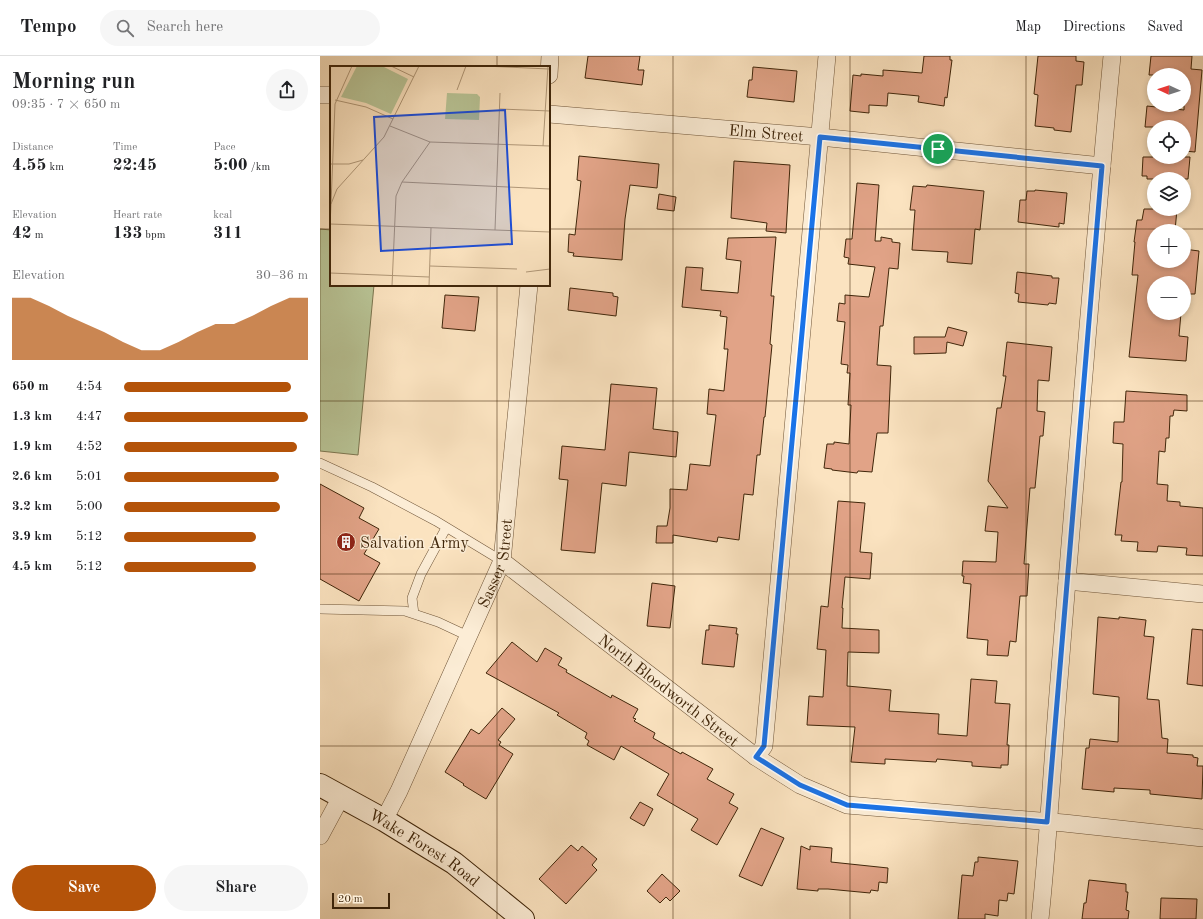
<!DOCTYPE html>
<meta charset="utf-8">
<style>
:root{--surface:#fff;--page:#f6f6f6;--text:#202124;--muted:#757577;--line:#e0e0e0;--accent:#b45309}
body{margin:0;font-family:"Old Standard TT",serif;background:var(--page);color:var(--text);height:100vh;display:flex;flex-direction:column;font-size:15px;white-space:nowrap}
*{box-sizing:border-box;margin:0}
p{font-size:13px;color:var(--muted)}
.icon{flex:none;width:22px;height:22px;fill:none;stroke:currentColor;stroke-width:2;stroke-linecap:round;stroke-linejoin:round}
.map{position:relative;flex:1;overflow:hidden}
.sheet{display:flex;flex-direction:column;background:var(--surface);width:320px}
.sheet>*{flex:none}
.needle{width:26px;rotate:273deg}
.fabs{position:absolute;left:827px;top:12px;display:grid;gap:8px}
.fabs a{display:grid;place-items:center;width:44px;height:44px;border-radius:50%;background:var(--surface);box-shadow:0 2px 6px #0003;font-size:20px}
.scale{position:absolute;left:12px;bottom:10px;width:58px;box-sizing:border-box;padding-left:4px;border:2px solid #40260a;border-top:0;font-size:11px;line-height:14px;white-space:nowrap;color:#40260a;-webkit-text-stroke:3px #fcedd6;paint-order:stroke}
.pin{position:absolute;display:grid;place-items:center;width:34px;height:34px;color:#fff;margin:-17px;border:2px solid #fff;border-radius:50%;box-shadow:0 1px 4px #0007}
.round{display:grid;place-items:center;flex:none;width:42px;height:42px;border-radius:21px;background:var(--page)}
.headline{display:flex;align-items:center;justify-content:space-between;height:68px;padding:0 12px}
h1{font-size:22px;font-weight:800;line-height:30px}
.metrics{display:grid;grid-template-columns:repeat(3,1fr);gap:6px;height:68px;padding:4px 12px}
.metrics div{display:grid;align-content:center}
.metrics b{font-size:17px;font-weight:800}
.metrics small{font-size:11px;font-weight:400}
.metrics p{font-size:11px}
.chart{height:112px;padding:8px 12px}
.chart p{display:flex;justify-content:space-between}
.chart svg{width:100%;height:72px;margin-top:4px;fill:var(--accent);opacity:.7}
.primary-button{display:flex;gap:8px;margin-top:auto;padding:8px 12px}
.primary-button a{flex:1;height:46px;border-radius:24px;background:var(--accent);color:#fff;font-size:16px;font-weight:800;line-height:46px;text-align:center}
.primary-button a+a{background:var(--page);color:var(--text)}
ul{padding:0 12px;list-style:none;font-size:13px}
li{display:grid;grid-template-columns:64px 48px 1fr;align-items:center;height:30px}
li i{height:10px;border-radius:5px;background:var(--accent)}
header{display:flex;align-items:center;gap:24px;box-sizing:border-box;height:56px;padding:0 20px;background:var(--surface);border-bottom:1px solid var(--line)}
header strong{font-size:19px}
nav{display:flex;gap:22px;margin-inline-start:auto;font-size:14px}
.search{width:280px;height:36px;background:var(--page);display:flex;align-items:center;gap:10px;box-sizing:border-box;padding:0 14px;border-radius:22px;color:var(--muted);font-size:15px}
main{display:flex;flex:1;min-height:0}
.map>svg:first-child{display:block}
.green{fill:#b9c597;stroke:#7c7650}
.building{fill:#e1a387;stroke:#40260a}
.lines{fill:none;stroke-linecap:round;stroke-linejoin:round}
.lane-casing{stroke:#6f5538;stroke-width:10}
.street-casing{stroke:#6f5538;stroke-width:18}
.secondary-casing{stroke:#40260a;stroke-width:24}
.lane{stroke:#fcedd6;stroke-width:9}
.street{stroke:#fcedd6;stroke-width:17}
.secondary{stroke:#fcedd6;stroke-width:22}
.route-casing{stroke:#fff;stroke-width:8}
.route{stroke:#1a73e8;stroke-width:5}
.grid{fill:none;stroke:#40260a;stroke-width:1;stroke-opacity:0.55}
.labels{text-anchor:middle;stroke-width:3;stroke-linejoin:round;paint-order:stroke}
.street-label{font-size:16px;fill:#40260a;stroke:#fcedd6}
.poi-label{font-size:16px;fill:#40260a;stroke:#fcedd6;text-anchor:start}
.inset-road{fill:none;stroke:#b09777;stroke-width:1}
.view{fill:#1d4ed8;fill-opacity:0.15;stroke:#1d4ed8;stroke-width:2}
.inset-edge{fill:none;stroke:#40260a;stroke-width:2}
</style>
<header>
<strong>Tempo</strong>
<div class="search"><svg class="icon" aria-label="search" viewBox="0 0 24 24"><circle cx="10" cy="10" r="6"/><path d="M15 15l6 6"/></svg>Search here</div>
<nav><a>Map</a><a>Directions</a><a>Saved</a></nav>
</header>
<main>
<section class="sheet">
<div class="headline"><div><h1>Morning run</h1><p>09:35 · 7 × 650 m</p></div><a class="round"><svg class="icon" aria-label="share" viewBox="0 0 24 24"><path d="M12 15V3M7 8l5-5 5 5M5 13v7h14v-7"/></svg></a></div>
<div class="metrics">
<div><p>Distance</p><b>4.55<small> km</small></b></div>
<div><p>Time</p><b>22:45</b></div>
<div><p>Pace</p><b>5:00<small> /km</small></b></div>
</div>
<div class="metrics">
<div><p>Elevation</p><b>42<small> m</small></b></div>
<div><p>Heart rate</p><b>133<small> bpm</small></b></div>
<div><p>kcal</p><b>311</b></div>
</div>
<div class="chart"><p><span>Elevation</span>30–36 m</p>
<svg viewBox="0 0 160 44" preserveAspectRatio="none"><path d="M0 44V6L10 6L20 11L30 17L40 22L50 27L60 33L70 38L80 38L90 33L100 27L110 22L120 22L130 17L140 11L150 6L160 6V44z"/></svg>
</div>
<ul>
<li><b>650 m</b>4:54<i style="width:91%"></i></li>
<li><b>1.3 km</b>4:47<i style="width:100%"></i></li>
<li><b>1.9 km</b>4:52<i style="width:94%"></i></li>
<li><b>2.6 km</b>5:01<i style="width:84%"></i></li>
<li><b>3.2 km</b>5:00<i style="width:85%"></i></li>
<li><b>3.9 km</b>5:12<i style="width:72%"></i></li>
<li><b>4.5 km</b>5:12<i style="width:72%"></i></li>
</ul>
<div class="primary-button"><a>Save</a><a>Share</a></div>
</section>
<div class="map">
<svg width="883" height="863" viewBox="0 0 883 863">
<rect width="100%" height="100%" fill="#fbe3c0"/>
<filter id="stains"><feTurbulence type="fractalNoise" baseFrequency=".005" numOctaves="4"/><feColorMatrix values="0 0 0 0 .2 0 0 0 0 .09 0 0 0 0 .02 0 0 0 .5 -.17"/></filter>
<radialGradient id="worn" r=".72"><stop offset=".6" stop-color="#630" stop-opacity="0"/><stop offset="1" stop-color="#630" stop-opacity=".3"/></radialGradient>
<path class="green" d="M0,173L11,174V229H54L38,399L0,395Z"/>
<path class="building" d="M268,0H320L318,14H324L322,29L265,22Z
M604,0H630V4H632L627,42L625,41L624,50L598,46L599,40L568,37L567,50L549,49V57L530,55L533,19L541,20V18L563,20V14L602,17Z
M718,0H756V5L764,6L762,29H756L751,76L734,74V72L715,70L718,39L714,38Z
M831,0H872L871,13L882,14L875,96L864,95V71H825L827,50L864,54V19H829Z
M433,11L477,15L474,46L427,41L429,24H432Z
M259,100L339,108L337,132L310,129L305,163L302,204L253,200L254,197L248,196L249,178L255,179L261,125L257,124Z
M823,101H870L868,123H827V120H822Z
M414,105L470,109L466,177L446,175L447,167L411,162Z
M537,127L559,129L555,185H561V181L572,183V186L580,187L578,213L569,212L563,270H560L557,309L571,310L568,377H557L552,416L538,415L537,417L512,414V413L504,412L507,388H514V386L529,388L531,349H528L530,317H527L528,309L521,308L525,266L517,265L519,247L525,248V239L549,241L555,211L528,208L529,202L524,201L526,183H532Z
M607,129L664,135L660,174L655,173L652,208L627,206L628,196L592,194L595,154H590L593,130L606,131Z
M715,134L747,137L744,168L739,167V171L698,166L700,144H706L707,135H715Z
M339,138L356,141L354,155L337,153Z
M824,153H857L855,175H834V205H864V193L879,195L875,238H864V227H834V257H861L859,280L868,281L866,305L809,301L818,219H812L815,186H814L817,164H822Z
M456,181L451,240H454L450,288L452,289L445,361H444L440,399H437L433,439L424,438L419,484L398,481L397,486L353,479V487H336L337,470H347L350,452V433L367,434L370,408L390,410L396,359L387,358L389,333L404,335L408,293H404L407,261L400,260L401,255L362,251L366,211L383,212L381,234L418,237L421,205L406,203L408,182Z
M697,216L732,220V222H739L736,248L729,247L728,249L698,246L699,238L695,237Z
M250,232L293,237V240L298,241L296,260L248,254Z
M125,239L159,241L155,275L122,272Z
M628,271L647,276L643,290L627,286L626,297L594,298V281H625Z
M687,286L732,291L729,325L718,324L717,355L725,356L723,380H720L715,432H710L704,508H709L707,540H700L696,586L690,585L688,600L667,599L668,584L647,582L651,528L643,527L644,520H642L643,505L676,506L678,476L665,475L668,450L688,452L668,425L677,352H681L686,320H683Z
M291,328L337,332L333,373L358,376L356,401L309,396L306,430L282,427L275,497L241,494L248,424L239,423L242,390L285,394Z
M806,335L867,339V355L854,354L853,360H850L849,382H846L845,396L839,395L837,428L848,429L847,445L860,446V450L883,452V500L866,499L867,492L838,490L837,496L817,495L818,486L801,485L802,479H795L801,426H802L803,388L793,387L794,366H804Z
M0,428L44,452L39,462L59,473L44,498L60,507L39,545L0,523Z
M518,445L545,447L540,496L552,497L550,523L525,521L522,552H523L522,572L559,574V597L528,596L527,630L571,634L569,655L619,658L618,678L647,680L651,623L677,625L675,647L690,648L687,689H689L688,709H681V712L652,710V706L617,703L616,706L565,703V708L531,706L535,671L487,669L489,640L503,641L506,594L497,593L501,550L508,551Z
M332,527L355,530L350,572L327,570Z
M778,561L799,563V561L826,564L824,580L834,581L827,643L839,644L842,682L848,683L847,697L873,699V701L878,702L877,710H883L882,743L830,738V734L794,732V736L762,733L766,692H769L770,683L798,686L799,641L773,638Z
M389,569L417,572L416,578H418L414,611L382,608L386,574H389Z
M872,573L883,574V630L867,628Z
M192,586L217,606L225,592L242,602L238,609L247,614L246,616L291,642L292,639L318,653L313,662L316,663L314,665L335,677L333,682L361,698L362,696L393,713L387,723L414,738L409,747L418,752L397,789L371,774L378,763L337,739L349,718L301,690L294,704L267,689L269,685L265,682L267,677L237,659L239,657L166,617Z
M182,652L195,663L178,684L181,686L179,689L193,698L166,743L143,729L144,728L125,716L151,673L159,678Z
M320,746L333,753L324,770L310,762Z
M441,772L464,782L442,830L419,820Z
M251,789L258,795L262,790L277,803L272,809L277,814L246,848L219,823Z
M481,790L490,794V790L512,792L511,806L568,812L567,827L559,826L558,835L551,834L550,837L508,833H498V835L477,833Z
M658,801L698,805L694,838L688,837L687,845L679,844L678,860L665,858V863H638L642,819L653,820L655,806H658Z
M342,818L360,835L350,845L346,841L340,847L327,835Z
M769,824L806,828V836H808L806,854L809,855L808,863H762L764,847H766Z
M841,842L877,843L876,863H840Z"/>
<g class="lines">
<defs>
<path id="lane" d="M0,407L52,431L116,465L182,505
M0,553L85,555L118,566L148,580
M94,558L92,542L101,518L126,472"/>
<g id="street">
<path d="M229,19L230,0"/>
<path d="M0,39H11"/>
<path id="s1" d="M229,58L500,81L782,110"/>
<path id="s2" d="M182,505L436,701L480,729L527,749L744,767L883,782"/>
<path d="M747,525L883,538"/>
<path d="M436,701L444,690L507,0"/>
<path id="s3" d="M64,764L79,735L182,505L209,229"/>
<path d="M0,780L21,741"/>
<path d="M720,863C728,788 732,713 738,637C755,425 772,212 792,0"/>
</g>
<g id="secondary">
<path id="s4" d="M0,729L64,764L134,807L203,863"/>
</g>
</defs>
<use href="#lane" class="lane-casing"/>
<use href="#street" class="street-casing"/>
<use href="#secondary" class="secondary-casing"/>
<use href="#lane" class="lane"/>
<use href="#street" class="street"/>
<use href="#secondary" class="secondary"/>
</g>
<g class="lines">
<defs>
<path id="route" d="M500,81L782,110L727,766L527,749L480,729L436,701L444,690Z"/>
</defs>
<use href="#route" class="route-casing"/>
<use href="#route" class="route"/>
</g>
<path class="grid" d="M177,0V11M353,0V863M530,0V863M706,0V863M0,173H11M229,173H883M177,229V863M0,345H883M0,518H883M0,690H883"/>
<defs>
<symbol id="building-disc" viewBox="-11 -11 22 22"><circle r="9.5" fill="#8f2418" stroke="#fcedd6"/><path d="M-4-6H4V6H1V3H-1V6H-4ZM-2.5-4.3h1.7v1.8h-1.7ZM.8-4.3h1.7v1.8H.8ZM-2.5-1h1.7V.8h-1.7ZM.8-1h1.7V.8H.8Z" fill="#fff"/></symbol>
</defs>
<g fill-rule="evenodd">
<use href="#building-disc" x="15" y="475" width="22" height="22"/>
</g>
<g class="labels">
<g class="street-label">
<text dy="6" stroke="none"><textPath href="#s1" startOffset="218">Elm Street</textPath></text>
<text dy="6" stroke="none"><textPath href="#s3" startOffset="281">Sasser Street</textPath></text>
<text dy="6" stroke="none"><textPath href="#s2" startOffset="211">North Bloodworth Street</textPath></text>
<text dy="6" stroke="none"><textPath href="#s4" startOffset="122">Wake Forest Road</textPath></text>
</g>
<g class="poi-label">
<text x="40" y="492">Salvation Army</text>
</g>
</g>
<g transform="translate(10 10)">
<rect width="220" height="220" fill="#fbe3c0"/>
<path d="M27,0H52L78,13L61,48L36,37L11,31ZM117,27L147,28L150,31L149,54L115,53Z" fill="#b9c597"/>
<path class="inset-road" d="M61,0L84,11M154,0L219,3M127,24L136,0M5,34L36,41L63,53M170,43L220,45M60,60L100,76L220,80M213,80L218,0M0,98H19L33,94M72,116L220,123M1,138L5,38L22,0M0,158L220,166M0,160L1,138L7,123L54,71L89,0M165,164L170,27M100,200L187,203M196,206L220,203M0,207L99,211M62,220L66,130L72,116L100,76M99,220L101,162"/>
<path class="view" d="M175,44L182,178L51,185L44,51Z"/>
<rect width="220" height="220" class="inset-edge"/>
</g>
<rect width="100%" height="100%" filter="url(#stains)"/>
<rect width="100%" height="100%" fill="url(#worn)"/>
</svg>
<div class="fabs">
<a><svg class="needle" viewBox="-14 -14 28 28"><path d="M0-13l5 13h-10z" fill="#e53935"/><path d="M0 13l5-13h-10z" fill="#757577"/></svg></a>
<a><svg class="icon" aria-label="locate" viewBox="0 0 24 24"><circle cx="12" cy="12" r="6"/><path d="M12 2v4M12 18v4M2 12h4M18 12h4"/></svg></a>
<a><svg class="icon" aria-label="layers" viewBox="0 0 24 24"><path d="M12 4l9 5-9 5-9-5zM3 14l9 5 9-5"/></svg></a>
<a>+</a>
<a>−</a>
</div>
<div class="scale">20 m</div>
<div class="pin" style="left:618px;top:93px;background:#1e9e55"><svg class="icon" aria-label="arrive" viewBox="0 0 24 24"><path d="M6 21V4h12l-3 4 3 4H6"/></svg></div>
</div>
</main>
